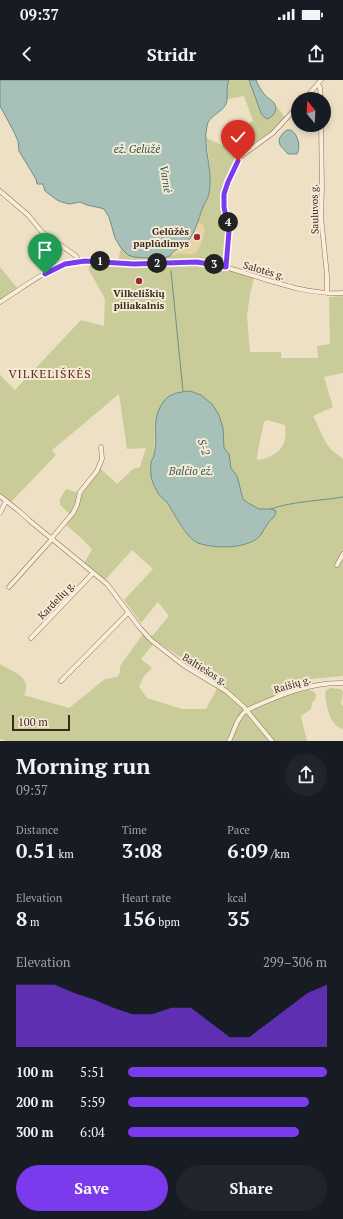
<!DOCTYPE html>
<meta charset="utf-8">
<style>
:root{--surface:#171b24;--page:#20242c;--text:#f1f3f6;--muted:#9ea1a6;--accent:#7c3aed}
body{margin:0;font-family:"PT Serif",serif;background:var(--page);color:var(--text);height:100vh;display:flex;flex-direction:column;font-size:15px;white-space:nowrap}
*{box-sizing:border-box;margin:0}
p{font-size:13px;color:var(--muted)}
.icon{flex:none;width:22px;height:22px;fill:none;stroke:currentColor;stroke-width:2;stroke-linecap:round;stroke-linejoin:round}
.map{position:relative;height:661px;overflow:hidden}
.details{display:flex;flex-direction:column;background:var(--surface);flex:1}
.details>*{flex:none}
.needle{width:26px;rotate:342deg}
.tools{position:absolute;left:291px;top:12px;display:grid;gap:8px}
.tools a{display:grid;place-items:center;width:40px;height:40px;border-radius:50%;background:var(--surface);box-shadow:0 2px 6px #0003;font-size:20px}
.scale{position:absolute;left:12px;bottom:10px;width:58px;box-sizing:border-box;padding-left:4px;border:2px solid #392a1f;border-top:0;font-size:11px;line-height:14px;white-space:nowrap;color:#392a1f;-webkit-text-stroke:3px #f5ead5;paint-order:stroke}
.pin{position:absolute;display:grid;place-items:center;width:34px;height:34px;color:#fff;margin:-41px -17px;border-radius:50% 50% 50% 0;rotate:-45deg;box-shadow:0 0 4px #0007}
.pin .icon{rotate:45deg}
.km{position:absolute;width:20px;height:20px;margin:-10px;border-radius:50%;background:#222;color:#fff;font-size:11px;line-height:20px;text-align:center}
.round{display:grid;place-items:center;flex:none;width:42px;height:42px;border-radius:21px;background:var(--page)}
.summary{display:flex;align-items:center;justify-content:space-between;height:68px;padding:0 16px}
h1{font-size:22px;font-weight:700;line-height:30px}
.metrics{display:grid;grid-template-columns:repeat(3,1fr);gap:6px;height:68px;padding:4px 16px}
.metrics div{display:grid;align-content:center}
.metrics b{font-size:20px;font-weight:700}
.metrics small{font-size:11px;font-weight:400}
.metrics p{font-size:11px}
.chart{height:112px;padding:8px 16px}
.chart p{display:flex;justify-content:space-between}
.chart svg{width:100%;height:72px;margin-top:4px;fill:var(--accent);opacity:.7}
.cta{display:flex;gap:8px;margin-top:auto;padding:8px 16px}
.cta a{flex:1;height:46px;border-radius:24px;background:var(--accent);color:#fff;font-size:16px;font-weight:700;line-height:46px;text-align:center}
.cta a+a{background:var(--page);color:var(--text)}
ul{padding:0 16px;list-style:none;font-size:13px}
li{display:grid;grid-template-columns:64px 48px 1fr;align-items:center;height:30px}
li i{height:10px;border-radius:5px;background:var(--accent)}
.status{display:flex;justify-content:space-between;align-items:center;height:28px;padding:0 20px;background:var(--surface);direction:ltr}
.status svg{height:11px;fill:currentColor}
header{display:flex;justify-content:space-between;align-items:center;height:52px;padding:0 16px;background:var(--surface);font-size:18px;font-weight:700}
.map>svg:first-child{display:block}
.green{fill:#c9cc99;fill-rule:evenodd}
.sand{fill:#e9d3a3}
.water{fill:#a7c1b8;stroke:#6d9085}
.lines{fill:none;stroke-linecap:round;stroke-linejoin:round}
.stream{stroke:#6d9085;stroke-width:1}
.street-casing{stroke:#89715b;stroke-width:5}
.street{stroke:#f9edd9;stroke-width:4}
.route-casing{stroke:#fff;stroke-width:8}
.route{stroke:#7c3aed;stroke-width:5}
.poi-dot{fill:#982c32;stroke:#f5ead5;stroke-width:1.5}
.labels{text-anchor:middle;stroke-width:4;stroke-linejoin:round;paint-order:stroke}
.street-label{font-size:10px;fill:#392a1f;stroke:#f5ead5}
.poi-label{font-size:10px;font-weight:bold;fill:#392a1f;stroke:#f5ead5;text-anchor:end}
.water-label{font-size:11px;font-style:italic;fill:#2e5954;stroke:#f5ead5}
.quarter-label{font-size:12px;letter-spacing:1px;fill:#66291f;stroke:#f5ead5}
</style>
<div class="status"><b>09:37</b><svg viewBox="0 0 49 12"><path d="M0 12V9h3v3zM5 12V6h3v6zM10 12V3h3v9zM15 12V0h3v12zM26 1h20v11H26zM47 4h2v5h-2z"/></svg></div>
<header><svg class="icon" aria-label="back" viewBox="0 0 24 24"><path d="M15 5l-7 7 7 7"/></svg>Stridr<svg class="icon" aria-label="share" viewBox="0 0 24 24"><path d="M12 15V3M7 8l5-5 5 5M5 13v7h14v-7"/></svg></header>
<div class="map">
<svg width="343" height="661" viewBox="0 0 343 661">
<rect width="100%" height="100%" fill="#eee0c5"/>
<path class="green" d="M229,0H249L263,36L276,31V28L274,23L285,37L271,52L240,73L239,72L236,62V51L253,41L244,16L228,19L226,9Z
M206,58L235,71L236,82L222,114L227,159L225,189L254,198L250,214L247,236L250,272H281V278H318L317,266L330,264L329,217L343,216V293L324,297L333,327L313,336C319,346 322,359 330,368C333,372 339,375 343,379V596L300,600L299,603L304,609L313,611L316,615L315,620L312,623L311,629L301,636V637L307,661H7L0,659V584C13,592 33,597 24,615L69,628L105,599L117,597L120,593V586L143,554L146,558L153,555L169,536L158,522L141,543L124,520L153,489L132,470L105,500L84,483L92,469L78,455L66,445L72,436L60,425V419L66,409L82,414L100,388L117,404L133,389L140,387L146,368L127,369L119,314L81,346L52,370L56,375L11,422L5,419L0,412V295L15,310L81,240L104,246L105,219L89,190V185L97,183L117,185L121,168L128,175L163,178L179,173L183,174L201,144L198,143C199,137 201,131 204,125C206,121 208,119 209,114C213,98 208,74 206,58ZM190,311L201,315L223,348L224,368L229,374L231,388L237,396L243,419L248,423L259,429H271L276,431C275,438 272,437 268,443C265,447 263,452 260,456C247,468 213,470 198,463C186,458 174,433 167,422L163,419L155,409L151,396V383L154,375L155,344L175,313ZM267,340L285,345C285,349 286,354 285,358C284,371 269,379 257,380L258,370L264,342ZM156,561L220,603L206,629H182L147,618L139,607L144,596L152,588L141,579Z
M0,187L18,209L0,220Z
M331,608L341,609L343,612L341,624L343,626V649C340,648 337,647 335,644C330,640 323,617 326,611C327,609 329,609 331,608Z"/>
<path class="sand" d="M198,143C201,144 202,144 204,146C206,152 200,170 195,173C189,176 185,173 179,173C177,173 173,175 170,176L173,172L187,162Z"/>
<path class="water" d="M0,0H229C225,8 229,16 226,24C222,33 208,36 207,46C202,68 214,91 209,113C208,119 205,122 203,127C198,139 196,153 186,163C181,168 174,169 170,176L163,178H146L134,177L128,175L121,168L115,158L109,137L104,129L101,128L87,125L80,122L69,124L62,122L57,120L45,111L43,104H37L36,99L19,71L18,61L13,50L0,26Z
M249,0H256C258,5 261,10 264,14C267,18 272,20 274,23C279,30 273,37 267,39L263,36L261,33Z
M287,50H291C298,54 301,67 297,74H288L280,65L279,59L283,53Z
M190,311L201,315L212,324L219,335L223,348L224,368L229,374L231,388L237,396L243,419L248,423L259,429H271L276,431C275,439 272,437 268,443C265,447 263,452 260,456C248,469 214,469 198,463C186,458 174,433 167,422C159,417 153,406 151,396C151,392 150,387 151,383C151,380 154,378 154,375C159,354 150,340 164,321C170,313 180,312 190,311Z"/>
<g class="lines">
<path class="stream" d="M171,191L183,311
M271,429C293,421 320,421 343,417"/>
<defs>
<path id="street" d="M318,4L320,8L321,19
M305,19L321,0
M321,45L322,107L321,137L327,195V213
M0,111L28,135L42,152L76,176L79,181
M226,187L229,151L224,120L228,101L240,77L273,53L298,26
M0,222C21,209 42,192 66,184C88,178 112,184 135,184C167,184 193,178 225,187C264,198 302,215 343,213
M0,416L19,431L30,441L107,504L140,548L151,560L183,585L226,611L243,626L272,661
M0,433L6,421
M51,459L73,433L77,425L80,412L97,391L102,379L101,367
M337,485L343,474
M9,507L52,459
M31,558L93,493
M61,601L128,533
M229,661C235,650 236,638 247,630C278,616 309,602 343,603"/>
</defs>
<use href="#street" class="street-casing"/>
<use href="#street" class="street"/>
</g>
<g class="lines">
<defs>
<path id="route" d="M45,194L65,184L85,181L134,184L197,182L226,187L229,151L224,127V114L228,102L238,81"/>
</defs>
<use href="#route" class="route-casing"/>
<use href="#route" class="route"/>
</g>
<g class="poi-dot">
<circle cx="197" cy="157" r="4"/>
<circle cx="139" cy="201" r="4"/>
</g>
<g class="labels">
<g class="street-label">
<text transform="translate(314 129) rotate(-91)" y="4">Sauluvos g.</text>
<text transform="translate(264 190) rotate(16)" y="4">Salotės g.</text>
<text transform="translate(56 520) rotate(-46)" y="4">Kardelių g.</text>
<text transform="translate(205 589) rotate(32)" y="4">Baltiešos g.</text>
<text transform="translate(292 604) rotate(-17)" y="4">Raišių g.</text>
</g>
<g class="poi-label">
<text x="189" y="155">Gelūžės<tspan x="189" dy="12">paplūdimys</tspan></text>
<text x="139" y="217" text-anchor="middle">Vilkeliškių<tspan x="139" dy="12">piliakalnis</tspan></text>
</g>
<g class="water-label">
<text x="137" y="73">ež. Gelūžė</text>
<text transform="translate(166 99) rotate(81)" y="4">Varnė</text>
<text transform="translate(204 367) rotate(71)" y="4">S-2</text>
<text x="191" y="395">Balčio ež.</text>
</g>
<g class="quarter-label">
<text x="50" y="298">VILKELIŠKĖS</text>
</g>
</g>
</svg>
<div class="tools">
<a><svg class="needle" viewBox="-14 -14 28 28"><path d="M0-13l5 13h-10z" fill="#e53935"/><path d="M0 13l5-13h-10z" fill="#9ea1a6"/></svg></a>
</div>
<div class="scale">100 m</div>
<div class="pin" style="left:45px;top:194px;background:#1e9e55"><svg class="icon" aria-label="arrive" viewBox="0 0 24 24"><path d="M6 21V4h12l-3 4 3 4H6"/></svg></div>
<div class="pin" style="left:238px;top:81px;background:#d93025"><svg class="icon" aria-label="check" viewBox="0 0 24 24"><path d="M5 12l5 5 9-10"/></svg></div>
<b class="km" style="left:100px;top:181px">1</b>
<b class="km" style="left:157px;top:183px">2</b>
<b class="km" style="left:214px;top:184px">3</b>
<b class="km" style="left:228px;top:142px">4</b>
</div>
<section class="details">
<div class="summary"><div><h1>Morning run</h1><p>09:37</p></div><a class="round"><svg class="icon" aria-label="share" viewBox="0 0 24 24"><path d="M12 15V3M7 8l5-5 5 5M5 13v7h14v-7"/></svg></a></div>
<div class="metrics">
<div><p>Distance</p><b>0.51<small> km</small></b></div>
<div><p>Time</p><b>3:08</b></div>
<div><p>Pace</p><b>6:09<small> /km</small></b></div>
</div>
<div class="metrics">
<div><p>Elevation</p><b>8<small> m</small></b></div>
<div><p>Heart rate</p><b>156<small> bpm</small></b></div>
<div><p>kcal</p><b>35</b></div>
</div>
<div class="chart"><p><span>Elevation</span>299–306 m</p>
<svg viewBox="0 0 160 44" preserveAspectRatio="none"><path d="M0 44V6L10 6L20 6L30 11L40 15L50 20L60 24L70 24L80 20L90 20L100 29L110 38L120 38L130 29L140 20L150 11L160 6V44z"/></svg>
</div>
<ul>
<li><b>100 m</b>5:51<i style="width:100%"></i></li>
<li><b>200 m</b>5:59<i style="width:91%"></i></li>
<li><b>300 m</b>6:04<i style="width:86%"></i></li>
</ul>
<div class="cta"><a>Save</a><a>Share</a></div>
</section>
